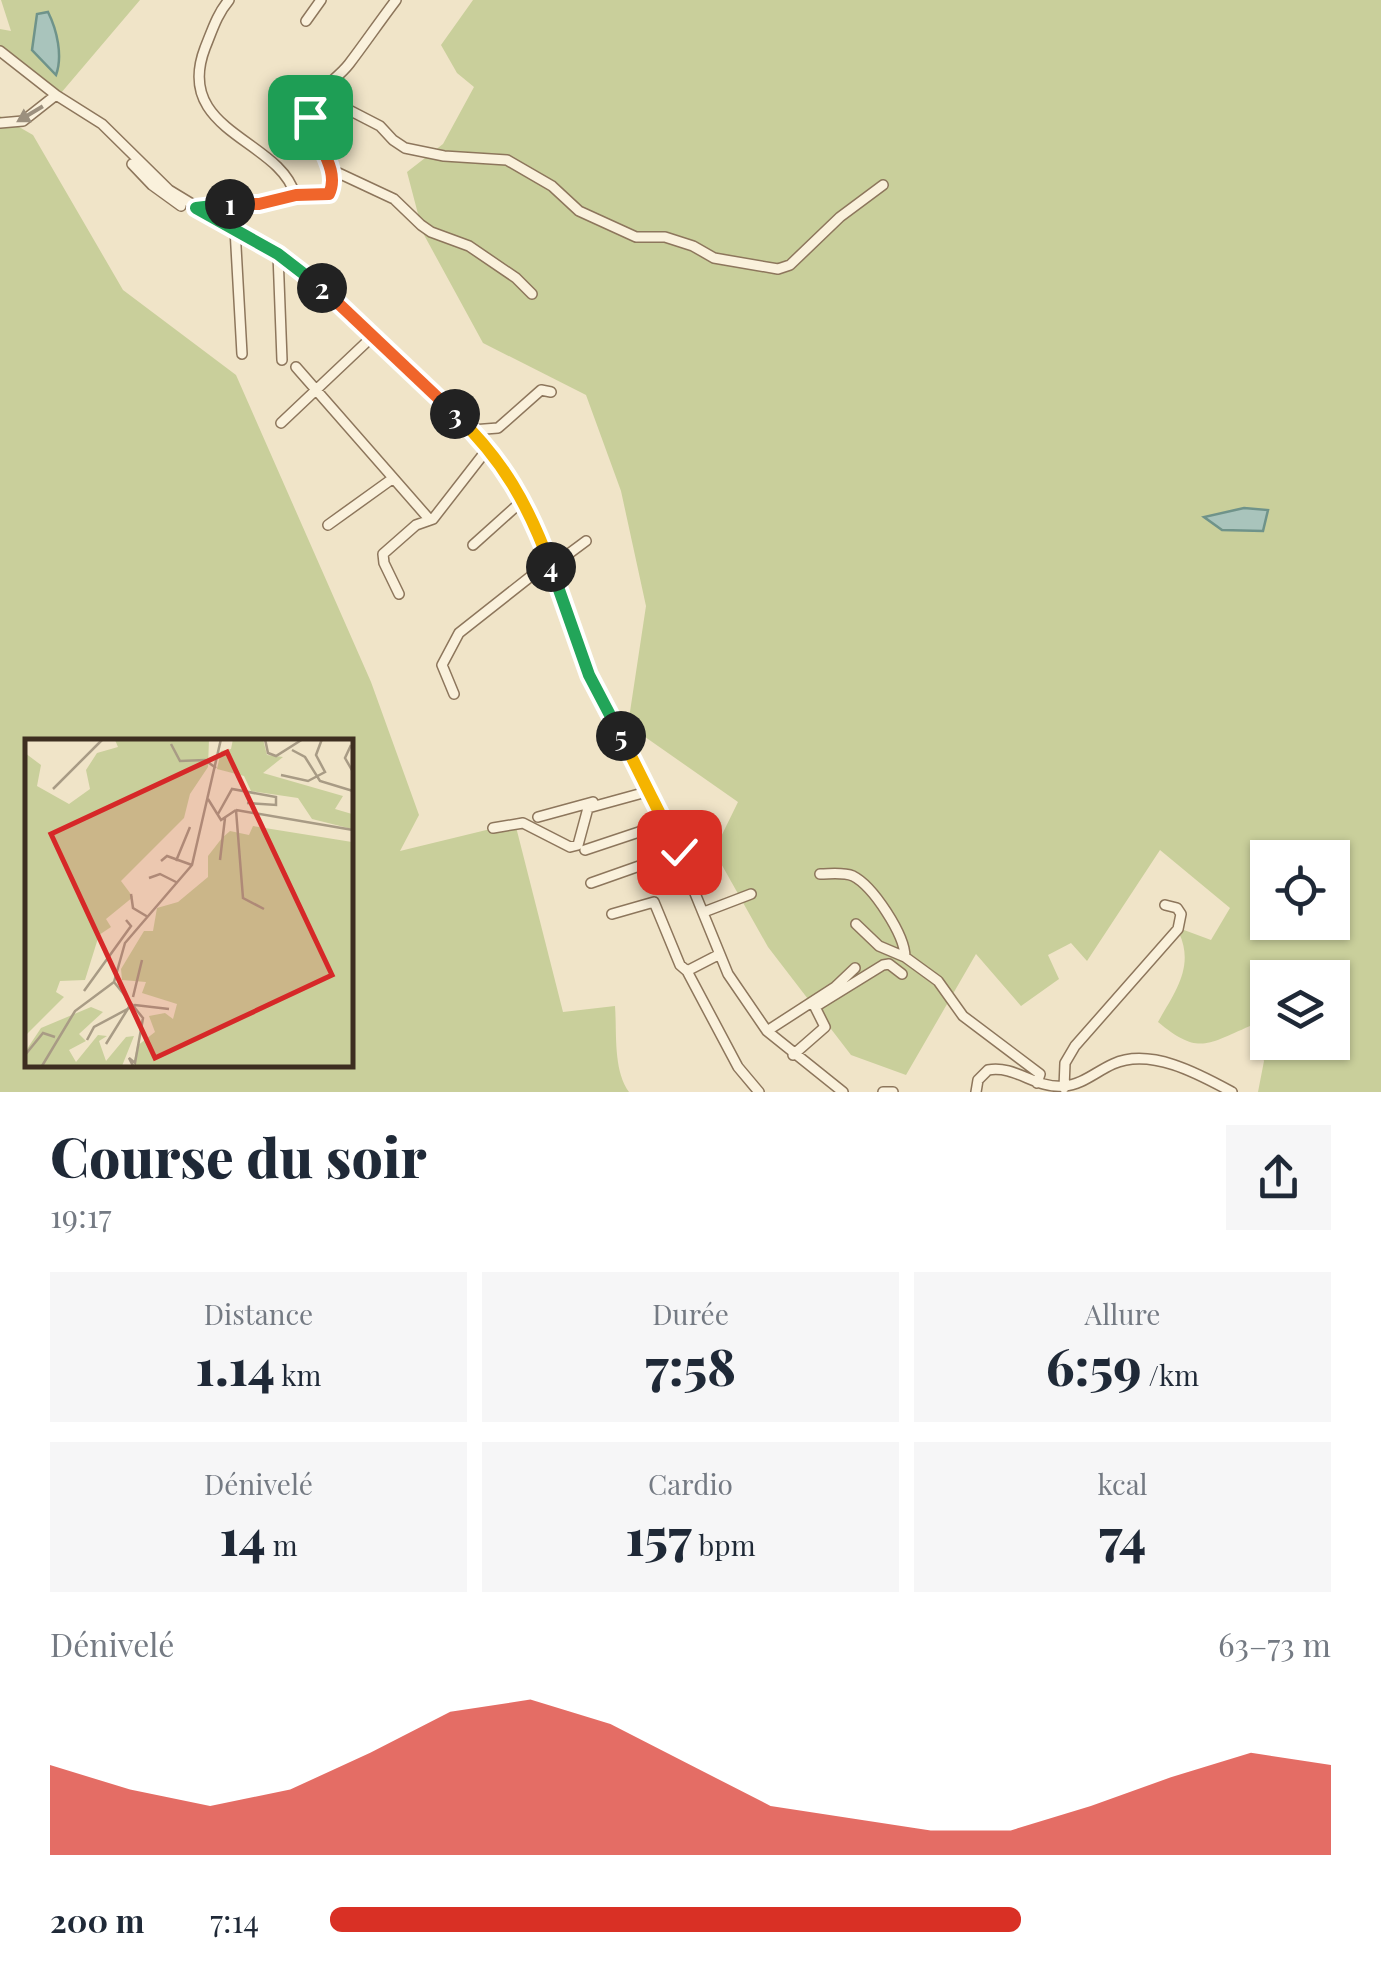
<!DOCTYPE html>
<html lang="fr">
<meta charset="utf-8">
<style>
:root{--surface:#fff;--page:#f6f6f7;--text:#1f2937;--muted:#747a83;--accent:#d93025}
body{margin:0;font-family:"Playfair Display",serif;background:var(--page);color:var(--text);height:100vh;display:flex;flex-direction:column;font-size:38px;white-space:nowrap}
*{box-sizing:border-box;margin:0}
p{font-size:32px;color:var(--muted)}
.icon{flex:none;width:55px;height:55px;fill:none;stroke:currentColor;stroke-width:2;stroke-linecap:round;stroke-linejoin:round}
.map{position:relative;height:1092px;overflow:hidden}
.drawer{display:flex;flex-direction:column;background:var(--surface);flex:1}
.drawer>*{flex:none}
.tools{position:absolute;left:1250px;top:840px;display:grid;gap:20px}
.tools a{display:grid;place-items:center;width:100px;height:100px;border-radius:0px;background:var(--surface);box-shadow:0 2px 8px #0004;font-size:50px}
.pin{position:absolute;display:grid;place-items:center;width:85px;height:85px;color:#fff;margin:-42px;border-radius:20px;box-shadow:0 5px 15px #0006}
.km{position:absolute;width:50px;height:50px;margin:-25px;border-radius:50%;background:#222;color:#fff;font-size:28px;line-height:50px;text-align:center}
.round{display:grid;place-items:center;flex:none;width:105px;height:105px;border-radius:0px;background:var(--page)}
.overview{display:flex;align-items:center;justify-content:space-between;height:170px;padding:0 50px}
h1{font-size:55px;font-weight:800;line-height:75px}
.metrics{display:grid;grid-template-columns:repeat(3,1fr);gap:15px;height:170px;padding:10px 50px}
.metrics div{display:grid;align-content:center;border-radius:0px;background:var(--page);text-align:center}
.metrics b{font-size:50px;font-weight:800}
.metrics small{font-size:28px;font-weight:400}
.metrics p{font-size:28px}
.chart{height:280px;padding:20px 50px}
.chart p{display:flex;justify-content:space-between}
.chart svg{width:100%;height:180px;margin-top:10px;fill:var(--accent);opacity:.7}
ul{padding:0 50px;list-style:none;font-size:32px}
li{display:grid;grid-template-columns:160px 120px 1fr;align-items:center;height:75px}
li i{height:25px;border-radius:12px;background:var(--accent)}
.map>svg:first-child{display:block}
.green{fill:#c9cf9b;fill-rule:evenodd}
.water{fill:#a9c4bc;stroke:#6f938a;stroke-width:2.5}
.lines{fill:none;stroke-linecap:round;stroke-linejoin:round}
.minor-casing{stroke:#8d765c;stroke-width:12}
.minor{stroke:#faf1dc;stroke-width:9}
.oneway{fill:#9c907e}
.split-1-casing{stroke:#fff;stroke-width:20}
.split-2-casing{stroke:#fff;stroke-width:20}
.split-3-casing{stroke:#fff;stroke-width:20}
.split-4-casing{stroke:#fff;stroke-width:20}
.split-5-casing{stroke:#fff;stroke-width:20}
.split-6-casing{stroke:#fff;stroke-width:20}
.split-1{stroke:#f0652b;stroke-width:12}
.split-2{stroke:#22a559;stroke-width:12}
.split-3{stroke:#f0652b;stroke-width:12}
.split-4{stroke:#f5b400;stroke-width:12}
.split-5{stroke:#22a559;stroke-width:12}
.split-6{stroke:#f5b400;stroke-width:12}
.inset-road{fill:none;stroke:#a89b85;stroke-width:2.5}
.view{fill:#d62828;fill-opacity:0.15;stroke:#d62828;stroke-width:5}
.inset-edge{fill:none;stroke:#3d2e20;stroke-width:5}
</style>
<div class="map">
<svg width="1381" height="1092" viewBox="0 0 1381 1092">
<rect width="100%" height="100%" fill="#f0e4c8"/>
<path class="green" d="M1,0H140L61,93L0,46V29L11,31Z
M473,0H1381V1092H1258L1264,1061L1250,1026C1206,1045 1198,1055 1158,1022C1174,993 1195,967 1179,933L1184,930L1211,940L1230,908L1160,850L1087,961L1071,943L1048,955L1059,979L1021,1006L976,954L906,1075L851,1055L768,947L714,851L738,802L628,725L646,606L621,491L586,395L483,343L423,233L407,172L443,144L474,87L457,73L441,45ZM1268,858H1332V922H1268ZM1268,978H1332V1042H1268Z
M0,116L33,135L123,290L236,375L371,682L419,815L400,851L515,823L563,1012L615,1006C617,1033 613,1070 629,1092H0ZM28,742H350V1064H28Z"/>
<path class="water" d="M48,12C57,30 63,56 56,75L32,50L37,14Z
M1244,508L1268,510L1263,531L1222,530L1204,517Z"/>
<g class="lines">
<defs>
<path id="minor" d="M229,0C217,14 212,31 205,48C173,132 280,139 295,195
M306,21L321,0
M0,51L56,95L102,124L169,190L304,272L492,451L519,492L549,562L589,675L674,842L728,974L767,1031L843,1092
M318,94L380,126L393,140L405,148L444,156L507,160L552,186L579,211L636,237H665L693,246L714,258L778,269L790,265L840,217L883,185
M0,123L23,121L56,95
M132,164L152,185L181,206
M332,170L394,199L421,225L431,232L469,246L516,278L532,294
M194,211L204,205L259,204L295,195L329,193C344,165 306,142 311,112C315,89 336,81 349,64C365,43 380,21 396,0
M235,229L242,354
M278,254L282,360
M296,367L430,520
M281,423L373,336
M472,430L498,428L541,390L551,392
M328,525L392,479
M473,545L522,501
M551,567L586,541
M399,594L384,563L383,554L416,525L433,519L489,447
M454,694L442,665L459,633L549,562
M538,817L593,802
M493,828L523,823L570,847L578,845L588,808L650,791
M585,850L666,823
M820,874C831,874 843,872 853,876C873,886 905,935 905,957
M591,883L679,852
M704,912L751,894
M612,914L654,902L680,965L687,971L738,1067L759,1092
M856,924L879,946L905,957L938,981L963,1016L1040,1074L1037,1083
M687,971L718,955
M767,1031L835,987L855,968
M793,1055L825,1027L815,1007L883,965L889,964L902,974
M1064,1088L1065,1063L1075,1046L1178,929L1181,914L1177,908L1165,905
M883,1092H893
M976,1092L978,1080L988,1070C1016,1065 1035,1089 1064,1086C1082,1085 1097,1071 1113,1064C1150,1047 1199,1074 1232,1092"/>
</defs>
<use href="#minor" class="minor-casing"/>
<use href="#minor" class="minor"/>
</g>
<defs><path id="oneway-solid" d="M-6-.8H1V-3.2L6.5 0L1 3.2V.8H-6Z" transform="scale(2.5)"/></defs>
<use class="oneway" href="#oneway-solid" transform="translate(30 114) rotate(149)"/>
<g class="lines">
<defs>
<path id="split-1" d="M230,204H259L296,195L329,194C341,169 314,142 310,117"/>
<path id="split-2" d="M230,204L196,208L278,254L322,288"/>
<path id="split-3" d="M322,288L455,414"/>
<path id="split-4" d="M455,414C503,460 528,504 551,567"/>
<path id="split-5" d="M551,567L589,675L621,736"/>
<path id="split-6" d="M621,736L679,852"/>
</defs>
<use href="#split-1" class="split-1-casing"/>
<use href="#split-2" class="split-2-casing"/>
<use href="#split-3" class="split-3-casing"/>
<use href="#split-4" class="split-4-casing"/>
<use href="#split-5" class="split-5-casing"/>
<use href="#split-6" class="split-6-casing"/>
<use href="#split-1" class="split-1"/>
<use href="#split-2" class="split-2"/>
<use href="#split-3" class="split-3"/>
<use href="#split-4" class="split-4"/>
<use href="#split-5" class="split-5"/>
<use href="#split-6" class="split-6"/>
</g>
<g transform="translate(25 739)">
<rect width="328" height="328" fill="#f0e4c8"/>
<path d="M133,0H184L183,28L165,55L159,79L96,142L108,158L81,180L86,188L74,196L60,241L35,242L31,253L39,258L0,297V14L16,26L12,47L44,65L65,50L61,31L72,14L93,8L90,1ZM208,0H238L242,16L258,18L238,34L318,57L310,70L327,75V90L287,80L273,59L226,52L219,37L192,30L196,12L206,10ZM228,87L327,103V327H108L112,307L130,293L124,277L140,274L148,280L152,265L117,254L121,243L97,241L96,230L119,192H128L132,169L153,163L183,138V117L197,99L205,92L224,96ZM66,268L78,273L54,295L61,302L44,311L51,323L73,296L82,297L74,302L81,322L101,298L109,297L97,327H0V313L16,289Z" fill="#c9cf9b"/>
<path class="inset-road" d="M240,0L243,14L251,17L278,0M146,5L155,22L180,21L191,29M326,6L320,19L328,33M267,11L280,18L295,42L328,52M256,36L283,42L300,33L291,16L297,0M28,50L78,0M183,60L196,81L211,71M211,71L328,91M211,71L218,159L239,170M193,75L207,50L251,58V66L222,64M195,121L200,79M136,122L142,117L167,126M151,122L165,88M124,139L135,135L153,144M106,155L108,169L123,178M89,243L100,204L167,126L196,0M89,243L118,279L110,324L104,319L108,327M59,252L106,187L101,181M108,258L117,221M62,301L69,288L110,266L144,270M81,305L104,268M0,316L18,294L30,298M17,327L50,272L89,243"/>
<path class="view" d="M202,13L307,236L130,319L26,95Z"/>
<rect width="328" height="328" class="inset-edge"/>
</g>
</svg>
<div class="tools">
<a><svg class="icon" aria-label="locate" viewBox="0 0 24 24"><circle cx="12" cy="12" r="6"/><path d="M12 2v4M12 18v4M2 12h4M18 12h4"/></svg></a>
<a><svg class="icon" aria-label="layers" viewBox="0 0 24 24"><path d="M12 4l9 5-9 5-9-5zM3 14l9 5 9-5"/></svg></a>
</div>
<div class="pin" style="left:310px;top:117px;background:#1e9e55"><svg class="icon" aria-label="arrive" viewBox="0 0 24 24"><path d="M6 21V4h12l-3 4 3 4H6"/></svg></div>
<div class="pin" style="left:679px;top:852px;background:#d93025"><svg class="icon" aria-label="check" viewBox="0 0 24 24"><path d="M5 12l5 5 9-10"/></svg></div>
<b class="km" style="left:230px;top:204px">1</b>
<b class="km" style="left:322px;top:288px">2</b>
<b class="km" style="left:455px;top:414px">3</b>
<b class="km" style="left:551px;top:567px">4</b>
<b class="km" style="left:621px;top:736px">5</b>
</div>
<section class="drawer">
<div class="overview"><div><h1>Course du soir</h1><p>19:17</p></div><a class="round"><svg class="icon" aria-label="share" viewBox="0 0 24 24"><path d="M12 15V3M7 8l5-5 5 5M5 13v7h14v-7"/></svg></a></div>
<div class="metrics">
<div><p>Distance</p><b>1.14<small> km</small></b></div>
<div><p>Durée</p><b>7:58</b></div>
<div><p>Allure</p><b>6:59<small> /km</small></b></div>
</div>
<div class="metrics">
<div><p>Dénivelé</p><b>14<small> m</small></b></div>
<div><p>Cardio</p><b>157<small> bpm</small></b></div>
<div><p>kcal</p><b>74</b></div>
</div>
<div class="chart"><p><span>Dénivelé</span>63–73 m</p>
<svg viewBox="0 0 160 44" preserveAspectRatio="none"><path d="M0 44V22L10 28L20 32L30 28L40 19L50 9L60 6L70 12L80 22L90 32L100 35L110 38L120 38L130 32L140 25L150 19L160 22V44z"/></svg>
</div>
<ul>
<li><b>200 m</b>7:14<i style="width:69%"></i></li>
</ul>
</section>
